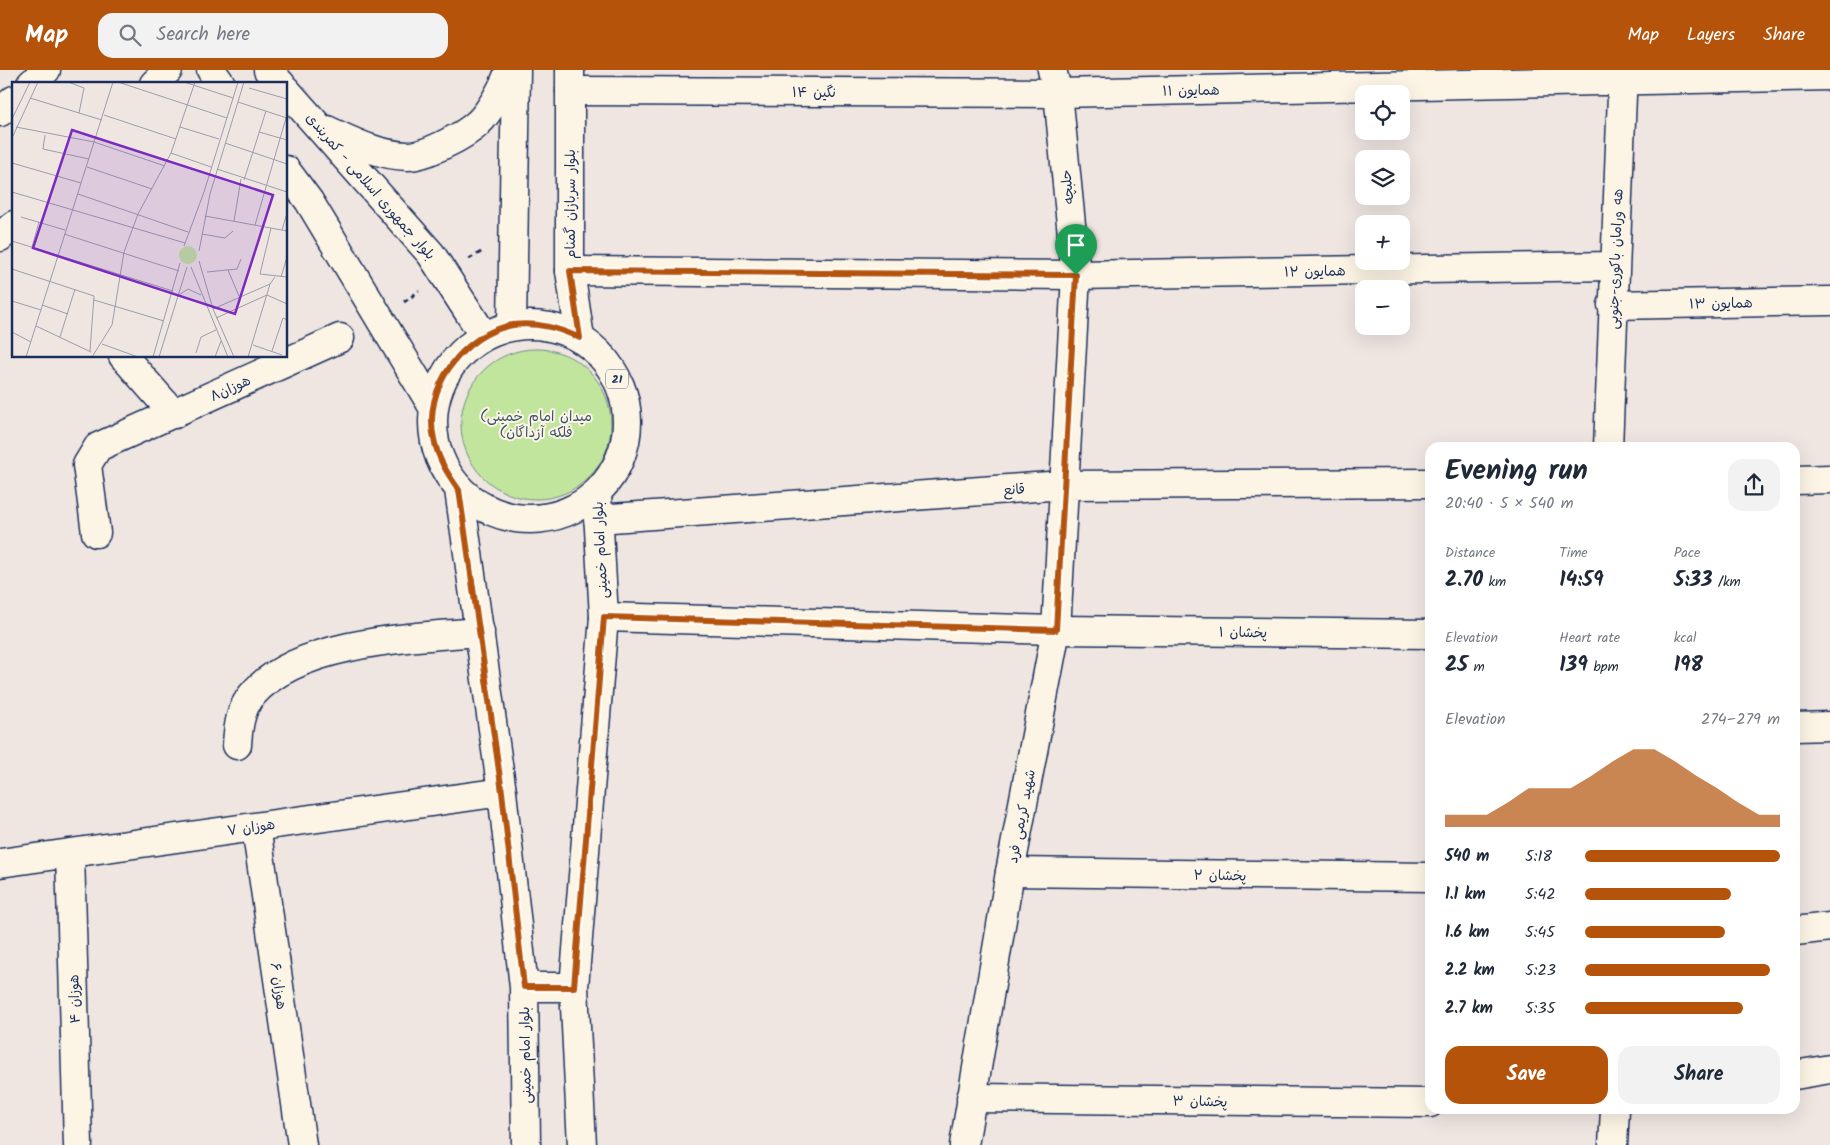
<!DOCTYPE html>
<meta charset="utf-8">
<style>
:root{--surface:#fff;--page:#f2f2f3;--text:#1f2937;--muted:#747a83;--accent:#b45309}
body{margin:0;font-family:Kalam,"Playpen Sans Arabic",sans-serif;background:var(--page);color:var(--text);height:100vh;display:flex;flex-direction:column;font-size:19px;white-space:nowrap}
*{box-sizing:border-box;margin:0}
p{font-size:16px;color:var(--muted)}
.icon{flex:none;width:28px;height:28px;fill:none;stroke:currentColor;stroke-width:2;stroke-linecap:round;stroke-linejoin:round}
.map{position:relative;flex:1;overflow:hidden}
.sheet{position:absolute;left:1425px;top:372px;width:375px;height:672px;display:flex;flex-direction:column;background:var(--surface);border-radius:15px;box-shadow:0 5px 20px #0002}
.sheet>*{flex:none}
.buttons{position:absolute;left:1355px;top:15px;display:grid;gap:10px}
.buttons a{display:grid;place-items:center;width:55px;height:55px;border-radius:10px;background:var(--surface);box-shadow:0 5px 20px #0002;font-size:25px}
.pin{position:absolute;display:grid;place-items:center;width:42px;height:42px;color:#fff;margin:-51px -21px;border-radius:50% 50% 50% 0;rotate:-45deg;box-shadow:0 0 5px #0007}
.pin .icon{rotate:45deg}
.round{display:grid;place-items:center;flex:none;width:52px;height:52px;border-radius:15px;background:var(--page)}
.overview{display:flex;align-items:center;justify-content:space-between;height:85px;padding:0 20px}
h1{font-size:28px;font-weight:700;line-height:38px}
.stats{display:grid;grid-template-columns:repeat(3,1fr);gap:8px;height:85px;padding:5px 20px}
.stats div{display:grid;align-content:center}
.stats b{font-size:21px;font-weight:700}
.stats small{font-size:14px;font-weight:400}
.stats p{font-size:14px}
.chart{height:140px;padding:10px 20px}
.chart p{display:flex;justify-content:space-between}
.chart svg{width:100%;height:90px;margin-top:5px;fill:var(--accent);opacity:.7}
.cta{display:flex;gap:10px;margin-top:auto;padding:10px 20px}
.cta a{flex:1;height:58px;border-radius:15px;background:var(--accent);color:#fff;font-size:20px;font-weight:700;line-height:58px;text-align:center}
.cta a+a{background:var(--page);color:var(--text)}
ul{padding:0 20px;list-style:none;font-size:16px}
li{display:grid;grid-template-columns:80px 60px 1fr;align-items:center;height:38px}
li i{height:12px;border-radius:6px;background:var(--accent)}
header{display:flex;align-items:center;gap:30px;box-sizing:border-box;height:70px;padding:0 25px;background:var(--accent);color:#fff}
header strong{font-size:24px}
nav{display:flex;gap:28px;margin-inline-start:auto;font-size:18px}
.search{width:350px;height:45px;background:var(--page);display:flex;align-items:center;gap:12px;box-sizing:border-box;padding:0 18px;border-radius:15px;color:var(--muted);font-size:19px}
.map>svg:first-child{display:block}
.green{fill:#c2e59e;stroke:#6e8a7e}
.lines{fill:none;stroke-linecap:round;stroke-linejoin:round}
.street-casing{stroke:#1b2f5e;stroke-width:31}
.secondary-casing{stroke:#1b2f5e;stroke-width:31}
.primary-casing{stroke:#1b2f5e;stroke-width:31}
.path{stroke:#1b2f5e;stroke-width:3;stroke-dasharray:5 4;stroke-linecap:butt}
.street{stroke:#fcf5e5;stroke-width:28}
.secondary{stroke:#fcf5e5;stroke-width:28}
.primary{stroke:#fcf5e5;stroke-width:28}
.route-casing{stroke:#fff;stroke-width:10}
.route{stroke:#b45309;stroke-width:6}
.labels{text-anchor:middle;stroke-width:4;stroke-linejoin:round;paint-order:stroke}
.shield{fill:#fcf5e5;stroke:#5e6a86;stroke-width:1}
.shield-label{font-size:12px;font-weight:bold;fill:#1b2f5e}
.street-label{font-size:14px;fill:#1b2f5e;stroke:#fcf5e5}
.park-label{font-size:14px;fill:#3c536b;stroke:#fcf5e5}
.inset-road{fill:none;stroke:#9a9dad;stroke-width:1}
.view{fill:#7b2cbf;fill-opacity:0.15;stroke:#7b2cbf;stroke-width:2.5}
.inset-edge{fill:none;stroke:#1b2f5e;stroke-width:2.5}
</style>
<header>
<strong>Map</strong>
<div class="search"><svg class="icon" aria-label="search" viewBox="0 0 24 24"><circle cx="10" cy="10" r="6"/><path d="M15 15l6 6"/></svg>Search here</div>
<nav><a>Map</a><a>Layers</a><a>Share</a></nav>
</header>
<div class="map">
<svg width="1830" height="1075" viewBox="0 0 1830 1075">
<rect width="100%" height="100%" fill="#efe6e2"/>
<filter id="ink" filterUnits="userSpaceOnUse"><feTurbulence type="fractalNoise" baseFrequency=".02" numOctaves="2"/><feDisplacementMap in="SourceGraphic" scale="10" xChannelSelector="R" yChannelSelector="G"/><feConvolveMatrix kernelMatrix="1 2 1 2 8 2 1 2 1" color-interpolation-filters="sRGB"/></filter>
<g filter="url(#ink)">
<path class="green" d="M461 354a75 75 0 1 1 150 0a75 75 0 1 1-150 0Z"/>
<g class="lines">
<defs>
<path id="street" d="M31,14L46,0
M154,14L168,0
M570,21L1058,23L1830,6
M0,42L14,30
M0,167L14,155
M570,201L1076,205L1614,196
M1612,235L1830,231
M123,286L174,344
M1608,378L1623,0
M96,463L87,395L98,377L340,268
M604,547L1056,560L1430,564
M1795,657L1830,656
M237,675C238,658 240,639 252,625C297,571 415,567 480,562
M256,757L302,1075
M70,783L78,1075
M0,793L502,722
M1010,802L1430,807
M1795,861L1830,857
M1795,1005L1830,999
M971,1028L1430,1033
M1613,1075L1615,1040"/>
<path id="secondary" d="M570,0V201L580,268
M512,256L516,0
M1795,410L1830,409
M598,449L1063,415L1430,413
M964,1075L1010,802L1056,560L1076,205L1058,23L1052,0"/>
<path id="primary" d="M211,0L221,14
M268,0L281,14
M286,20L431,184L484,266
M327,60C353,72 378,85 407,86C424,87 466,65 478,53C489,43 506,14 509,0
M286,100L309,131L433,337
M433 352a97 97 0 1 1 194 0a97 97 0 1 1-194 0Z
M459,420L502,722L524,917L526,1075
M524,917H574
M582,1075L574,917L604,547L597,424"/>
</defs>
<use href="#street" class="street-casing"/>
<use href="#secondary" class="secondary-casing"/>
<use href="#primary" class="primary-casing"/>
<path class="path" d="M469,189L483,181
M404,232L419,221"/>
<use href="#street" class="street"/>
<use href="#secondary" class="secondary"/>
<use href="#primary" class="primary"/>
</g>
</g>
<g class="lines" filter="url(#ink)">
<defs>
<path id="route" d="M570,201L1076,205L1056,560L604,547L574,917H524L502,722L459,420C447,403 438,389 434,369C422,318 464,263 513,255C538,252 558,258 580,268Z"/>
</defs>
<use href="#route" class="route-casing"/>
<use href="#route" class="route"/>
</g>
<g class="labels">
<rect class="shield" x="606" y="299.5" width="22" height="19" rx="4"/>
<g class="shield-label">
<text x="617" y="313">21</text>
</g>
<g class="street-label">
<text transform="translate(1191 20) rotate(-1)" y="5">همایون ۱۱</text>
<text x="814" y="27">نگین ۱۴</text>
<text transform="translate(371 116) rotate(49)" y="5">بلوار جمهوری اسلامی - کمربندی</text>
<text transform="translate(1067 117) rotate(-96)" y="5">حلبچه</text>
<text transform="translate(570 134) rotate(-90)" y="5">بلوار سربازان گمنام</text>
<text transform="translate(1615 189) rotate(-88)" y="5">هه ورامان باکوری-جنوبی</text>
<text transform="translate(1315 201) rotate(-1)" y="5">همایون ۱۲</text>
<text transform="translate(1721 233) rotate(-1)" y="5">همایون ۱۳</text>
<text transform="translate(230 318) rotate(-25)" y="5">هوزان۸</text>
<text transform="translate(1014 419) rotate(-4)" y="5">قانع</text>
<text transform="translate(600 480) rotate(-93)" y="5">بلوار امام خمینی</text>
<text transform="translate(1243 562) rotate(1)" y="5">پخشان ۱</text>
<text transform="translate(1021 746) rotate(-79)" y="5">شهید کریمی فرد</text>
<text transform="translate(251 757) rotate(-8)" y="5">هوزان ۷</text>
<text transform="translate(1220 805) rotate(1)" y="5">پخشان ۲</text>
<text transform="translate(279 916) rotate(82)" y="5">هوزان ۶</text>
<text transform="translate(74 929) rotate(-92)" y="5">هوزان ۴</text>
<text transform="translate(525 985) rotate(-91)" y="5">بلوار امام خمینی</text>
<text transform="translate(1200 1031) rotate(1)" y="5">پخشان ۳</text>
</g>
<g class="park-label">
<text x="536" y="351">(میدان امام خمینی<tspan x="536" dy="16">(فلکه آزداگان</tspan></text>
</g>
</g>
<g transform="translate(12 12)">
<rect width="275" height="275" fill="#efe6e2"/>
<path d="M167 173a9 9 0 1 1 18 0a9 9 0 1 1-18 0Z" fill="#c2e59e"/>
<path class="inset-road" d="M56,0L72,6L67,31M106,0L215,36M172,0L221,16M237,6L275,17M18,16L90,38M226,20L275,36M92,33L164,57M0,37L18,0M4,45L82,60L153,84M168,45L207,57M247,50L275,58M33,53L31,67L77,77M0,56L26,0M213,61L275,82M159,71L199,85M0,81L69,101M75,85L140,107M205,87L275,110M232,98L254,29M0,110L173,161M66,112L176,150M193,134L275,149M9,135L53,148M222,139L229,97M243,143L274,36M259,146L248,192L275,195M270,148L275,131M52,152L167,189M190,152L213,156L221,149M0,159L161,209M172,164L192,110L226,0M20,165L27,140M187,169L198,112L232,0M187,179L201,227L222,275M179,185L216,275M0,187L82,214L78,269M216,188L227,214M195,190L225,187L229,177M269,195L275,175M167,213L176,207L189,213M82,218L152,239M0,219L29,228M30,223L56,232M201,227L258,202M204,236L255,213L275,222M24,244L79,270M0,250L19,260M48,255L63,207M90,262L126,275M241,263L270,273M260,269L271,236L275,238M184,271L189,255L204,248M14,275L101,0M80,275L100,243L112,170L126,132L159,71L183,0M141,275L168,181M147,275L175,185M203,275L209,259M236,275L258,202L263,195"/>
<path class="view" d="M60,48L261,113L223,232L21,166Z"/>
<rect width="275" height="275" class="inset-edge"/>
</g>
</svg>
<div class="buttons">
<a><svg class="icon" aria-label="locate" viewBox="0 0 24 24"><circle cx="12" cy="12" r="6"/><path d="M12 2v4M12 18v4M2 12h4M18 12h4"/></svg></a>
<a><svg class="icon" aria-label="layers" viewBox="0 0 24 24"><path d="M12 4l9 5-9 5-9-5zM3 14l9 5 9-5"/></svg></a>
<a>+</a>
<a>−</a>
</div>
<div class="pin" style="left:1076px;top:205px;background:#1e9e55"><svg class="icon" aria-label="arrive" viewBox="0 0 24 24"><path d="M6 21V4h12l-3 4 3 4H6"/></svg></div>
<section class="sheet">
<div class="overview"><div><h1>Evening run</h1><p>20:40 · 5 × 540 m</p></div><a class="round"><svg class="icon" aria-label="share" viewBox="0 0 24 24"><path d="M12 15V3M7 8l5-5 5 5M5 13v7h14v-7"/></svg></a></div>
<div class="stats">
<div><p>Distance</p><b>2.70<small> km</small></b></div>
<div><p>Time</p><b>14:59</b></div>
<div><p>Pace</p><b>5:33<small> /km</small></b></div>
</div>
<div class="stats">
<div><p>Elevation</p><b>25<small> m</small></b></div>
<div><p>Heart rate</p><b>139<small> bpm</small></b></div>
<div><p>kcal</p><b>198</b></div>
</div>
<div class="chart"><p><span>Elevation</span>274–279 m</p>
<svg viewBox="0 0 160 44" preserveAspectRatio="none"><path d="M0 44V38L10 38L20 38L30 32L40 25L50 25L60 25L70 19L80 12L90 6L100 6L110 12L120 19L130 25L140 32L150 38L160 38V44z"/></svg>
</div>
<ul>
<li><b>540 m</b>5:18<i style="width:100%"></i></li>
<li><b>1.1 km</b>5:42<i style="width:75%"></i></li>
<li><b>1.6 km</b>5:45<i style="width:72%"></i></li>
<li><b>2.2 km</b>5:23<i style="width:95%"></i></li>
<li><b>2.7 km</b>5:35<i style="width:81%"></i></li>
</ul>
<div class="cta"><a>Save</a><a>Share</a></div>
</section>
</div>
